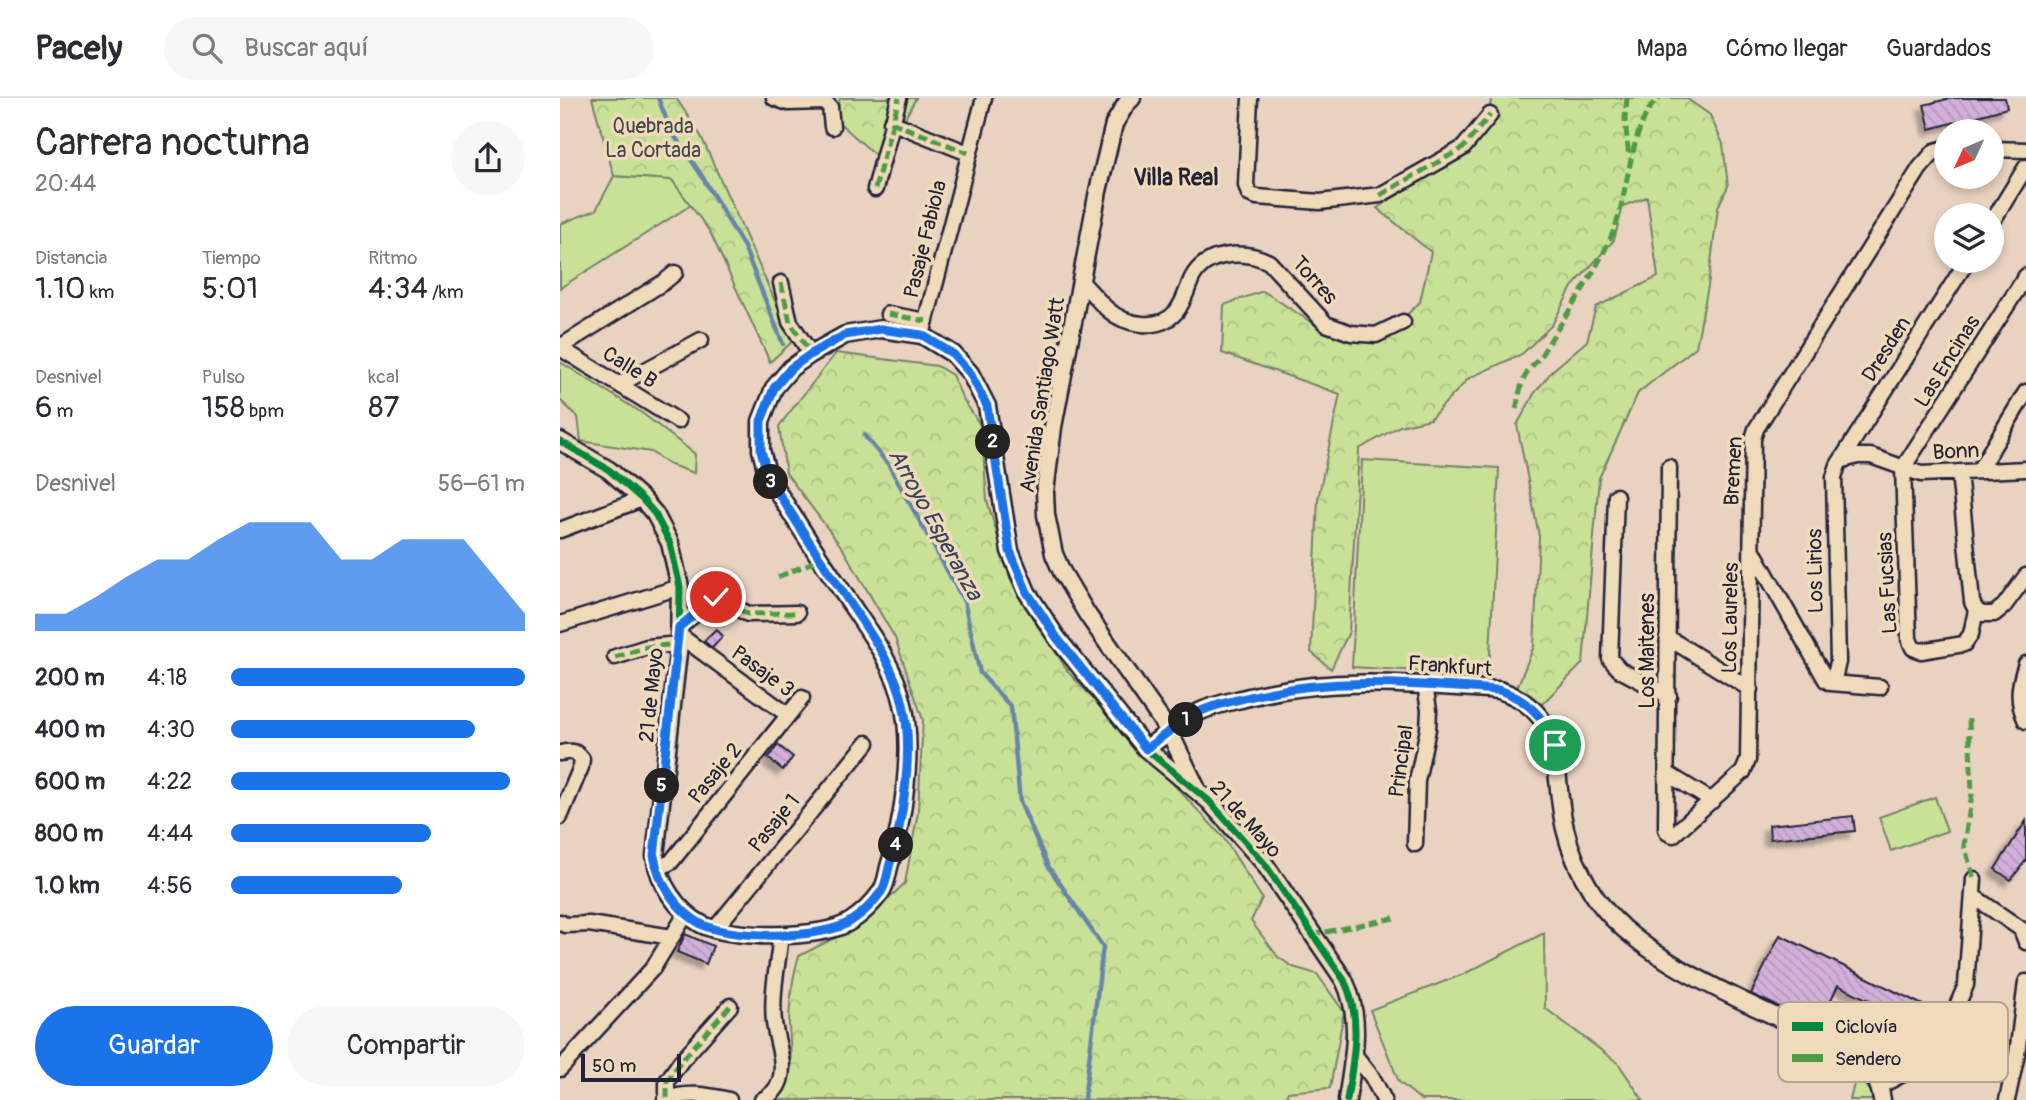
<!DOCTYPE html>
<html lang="es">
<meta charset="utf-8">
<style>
:root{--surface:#fff;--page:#f7f7f7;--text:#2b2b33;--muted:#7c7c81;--line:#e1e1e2;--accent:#1a73e8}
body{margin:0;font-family:Pangolin,sans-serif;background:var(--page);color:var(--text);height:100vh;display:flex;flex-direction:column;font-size:26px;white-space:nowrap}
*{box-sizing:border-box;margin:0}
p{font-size:23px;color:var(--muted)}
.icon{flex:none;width:38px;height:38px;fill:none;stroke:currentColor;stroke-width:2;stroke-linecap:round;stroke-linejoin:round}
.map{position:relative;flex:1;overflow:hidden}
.sheet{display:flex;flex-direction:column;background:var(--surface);width:560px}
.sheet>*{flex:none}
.needle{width:46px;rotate:226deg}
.buttons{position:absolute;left:1374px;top:21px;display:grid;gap:14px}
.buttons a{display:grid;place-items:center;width:70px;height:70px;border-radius:50%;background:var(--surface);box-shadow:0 4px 10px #0003;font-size:35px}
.scale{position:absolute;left:21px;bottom:18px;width:100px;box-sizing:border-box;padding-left:7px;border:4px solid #22223b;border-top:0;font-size:19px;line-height:24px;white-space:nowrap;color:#22223b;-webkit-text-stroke:5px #efdab9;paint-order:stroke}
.pin{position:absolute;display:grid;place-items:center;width:60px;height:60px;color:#fff;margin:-30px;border:4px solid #fff;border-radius:50%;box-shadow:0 2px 7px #0007}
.km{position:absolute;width:35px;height:35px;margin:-18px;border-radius:50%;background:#222;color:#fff;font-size:19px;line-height:35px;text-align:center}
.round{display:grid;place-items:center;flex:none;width:74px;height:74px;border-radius:37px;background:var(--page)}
.summary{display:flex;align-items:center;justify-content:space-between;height:119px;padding:0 35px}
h1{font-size:38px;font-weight:600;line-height:52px}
.figures{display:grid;grid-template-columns:repeat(3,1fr);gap:10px;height:119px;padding:7px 35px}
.figures div{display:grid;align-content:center}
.figures b{font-size:30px;font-weight:600}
.figures small{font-size:19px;font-weight:400}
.figures p{font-size:19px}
.chart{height:196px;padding:14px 35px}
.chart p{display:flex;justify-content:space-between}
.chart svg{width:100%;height:126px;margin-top:7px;fill:var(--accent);opacity:.7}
.button{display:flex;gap:14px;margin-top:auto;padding:14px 35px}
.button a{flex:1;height:80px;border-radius:42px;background:var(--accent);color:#fff;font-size:28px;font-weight:600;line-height:80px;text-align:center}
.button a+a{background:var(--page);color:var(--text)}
ul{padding:0 35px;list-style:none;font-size:23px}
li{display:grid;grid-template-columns:112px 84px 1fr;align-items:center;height:52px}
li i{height:18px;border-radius:9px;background:var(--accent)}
header{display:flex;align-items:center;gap:42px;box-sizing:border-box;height:98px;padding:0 35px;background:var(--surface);border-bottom:2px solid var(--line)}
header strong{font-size:33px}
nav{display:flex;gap:38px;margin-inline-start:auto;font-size:24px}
.search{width:490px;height:63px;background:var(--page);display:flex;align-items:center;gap:18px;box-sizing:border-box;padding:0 24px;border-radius:38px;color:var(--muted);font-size:26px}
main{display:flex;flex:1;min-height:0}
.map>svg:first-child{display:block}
.grass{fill:#c8e197;stroke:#758269;stroke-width:2}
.forest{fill:url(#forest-crowns);stroke:#758269;stroke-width:2}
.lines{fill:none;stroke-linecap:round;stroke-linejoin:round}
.stream{stroke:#6885a9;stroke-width:4.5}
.building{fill:url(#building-back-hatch);stroke:#22223b;stroke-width:2;filter:url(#shadow)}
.minor-casing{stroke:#22223b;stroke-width:19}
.tertiary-casing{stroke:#22223b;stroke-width:21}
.minor{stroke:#efdab9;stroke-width:14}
.tertiary{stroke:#efdab9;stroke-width:16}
.quiet{stroke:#4d9b45;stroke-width:5;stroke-dasharray:10 5;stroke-linecap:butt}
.cycleway-casing{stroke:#efdab9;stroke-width:11}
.cycleway{stroke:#00873e;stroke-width:7}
.route-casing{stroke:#fff;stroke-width:14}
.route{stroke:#1a73e8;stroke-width:9}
.labels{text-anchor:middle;stroke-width:7;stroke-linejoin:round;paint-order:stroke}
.park-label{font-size:21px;fill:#43484d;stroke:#efdab9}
.street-label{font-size:21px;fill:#22223b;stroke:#efdab9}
.neighbourhood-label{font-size:23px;font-weight:bold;fill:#22223b;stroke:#efdab9}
.water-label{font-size:23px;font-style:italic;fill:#394360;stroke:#efdab9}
.key{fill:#efdab9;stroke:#b2a393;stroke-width:2}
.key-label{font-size:19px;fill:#22223b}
</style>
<header>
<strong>Pacely</strong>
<div class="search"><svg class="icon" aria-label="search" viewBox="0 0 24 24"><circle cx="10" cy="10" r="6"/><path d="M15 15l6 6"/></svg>Buscar aquí</div>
<nav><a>Mapa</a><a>Cómo llegar</a><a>Guardados</a></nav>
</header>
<main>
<section class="sheet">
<div class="summary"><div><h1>Carrera nocturna</h1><p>20:44</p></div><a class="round"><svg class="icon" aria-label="share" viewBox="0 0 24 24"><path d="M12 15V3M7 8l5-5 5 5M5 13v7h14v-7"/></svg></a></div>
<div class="figures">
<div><p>Distancia</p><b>1.10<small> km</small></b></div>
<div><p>Tiempo</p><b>5:01</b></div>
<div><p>Ritmo</p><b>4:34<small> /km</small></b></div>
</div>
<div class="figures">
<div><p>Desnivel</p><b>6<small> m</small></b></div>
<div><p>Pulso</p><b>158<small> bpm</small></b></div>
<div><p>kcal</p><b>87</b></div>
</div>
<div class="chart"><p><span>Desnivel</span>56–61 m</p>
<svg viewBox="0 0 160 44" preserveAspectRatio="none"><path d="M0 44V38L10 38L20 32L30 25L40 19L50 19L60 12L70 6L80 6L90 6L100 19L110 19L120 12L130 12L140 12L150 25L160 38V44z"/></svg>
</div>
<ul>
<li><b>200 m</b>4:18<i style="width:100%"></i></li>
<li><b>400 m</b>4:30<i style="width:83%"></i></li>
<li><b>600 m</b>4:22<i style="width:95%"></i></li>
<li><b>800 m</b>4:44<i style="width:68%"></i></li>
<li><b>1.0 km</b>4:56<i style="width:58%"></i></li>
</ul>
<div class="button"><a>Guardar</a><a>Compartir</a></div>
</section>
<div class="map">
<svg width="1466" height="1002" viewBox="0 0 1466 1002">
<defs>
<pattern id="forest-crowns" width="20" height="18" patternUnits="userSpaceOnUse" patternTransform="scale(1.75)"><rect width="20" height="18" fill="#c8e197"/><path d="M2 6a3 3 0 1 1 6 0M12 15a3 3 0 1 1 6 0" fill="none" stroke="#acc183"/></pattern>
<pattern id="building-back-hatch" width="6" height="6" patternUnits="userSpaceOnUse" patternTransform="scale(1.75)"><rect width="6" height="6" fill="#d2b0db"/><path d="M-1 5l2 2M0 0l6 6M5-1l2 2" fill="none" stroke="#b497bd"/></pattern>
<filter id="shadow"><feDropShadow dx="-6" dy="6" stdDeviation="2" flood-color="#0004"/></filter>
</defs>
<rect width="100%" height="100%" fill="#e9d2c0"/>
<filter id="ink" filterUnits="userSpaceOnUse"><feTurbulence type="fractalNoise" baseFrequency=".0143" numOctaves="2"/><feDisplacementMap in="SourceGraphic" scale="14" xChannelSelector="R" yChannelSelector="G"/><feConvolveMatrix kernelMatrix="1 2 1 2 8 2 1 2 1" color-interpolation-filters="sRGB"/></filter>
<g filter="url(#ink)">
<path class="grass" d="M54,78L112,82L131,107L0,190V126L36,112Z
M0,264L82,315L135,356L134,375L108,366L91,354L21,343L18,319L0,302Z
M802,362L939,370L929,577L792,569Z
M1375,699L1387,733L1331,753L1319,719Z
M984,835L985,910L1058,965L1083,1002H861L839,984L810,912L904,876Z
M1295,982C1306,986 1311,992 1317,1002H1290Z"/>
<path class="forest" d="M32,0H116L141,38L233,243L210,264L150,134L112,82L54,78Z
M280,0H356L322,63L276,22Z
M932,0H1126L1150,17L1163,46L1168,88L1158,109L1148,188L1136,249L1078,295L1039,380L1023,565L977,611L956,592L974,548L979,438L957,327L974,296L992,273L1027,243L1036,209L1098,179L1087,99L1063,108L1054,142L1012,189L992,227L962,256L909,280L870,321L840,328L799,351L789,534L771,571L751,554L758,401L780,296L662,255L664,207L703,193L765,233H830L860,204L871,154L817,110L903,55L928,15Z
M276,255L377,268L392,277L403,301L421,328L427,402L450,480L508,574L663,739L702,800L691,823L718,859L733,869L757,876L784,914L770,990L728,994L725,1002H216C238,983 229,949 229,924C230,901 232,879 239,858L304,825L345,785L358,714L363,622L335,540L283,451L226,375L219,328Z"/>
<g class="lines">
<path class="stream" d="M98,0L111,33L140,75L184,149L223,246
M304,337L328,366L404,503L420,575L451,609L460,704L488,768L543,849L524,1002"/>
</g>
<path class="building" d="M1391,0H1445L1447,10L1370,31L1364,7Z
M156,531L163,538L152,550L144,543Z
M218,647L233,659L223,672L208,660Z
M1293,718L1295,733L1210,741L1209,727Z
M1466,723V762L1451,782L1435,771Z
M125,836L153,848L146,866L117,854Z
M1220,837L1371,911L1362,928L1278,887L1259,927L1191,896Z"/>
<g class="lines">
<defs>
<path id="minor" d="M214,0L228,5L265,4L270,9L272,29
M690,0L686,87L689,96L697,99L760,104L820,97L903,50L930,17
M331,24L408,55
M1432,51L1466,52
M315,91L339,0
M1432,124L1466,69
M521,184C530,192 538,203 547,211C565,227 598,234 616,214C624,204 627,191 632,180C646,153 685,152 709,164L766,226L791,235L816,237L843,224
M221,185L230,224L251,256
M328,216L366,223
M362,237L424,0
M0,249L104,184L115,175
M0,250L118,323
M60,286L141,242
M1283,362L1297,358H1311L1361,376L1466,371
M1109,369L1106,731L1108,735L1113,737L1183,674L1188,662L1193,341L1196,331L1360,70L1375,53L1386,50
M1419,372L1466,294
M1399,374L1412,504L1416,512
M1056,398L1050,561L1060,572L1109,598
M0,432L82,401
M1192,451L1266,582L1271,585L1320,589
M1416,512L1411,536L1404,546L1361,553L1353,550L1349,541L1343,370L1466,178
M1416,512L1422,516H1434L1444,508L1466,478
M0,526L120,489
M119,529L156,499L188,516L237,515
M119,537L228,617
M1107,539L1190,591
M55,559L87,549L119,546
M1466,566C1459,586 1456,603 1466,623
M1271,585L1275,577L1278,564L1274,379L1278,367L1407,163
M0,655C10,653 16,652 22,661L21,669L0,719
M1108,676L1152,703
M855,746L857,683L868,631L869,612L865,587
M97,771L111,764L242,600
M1413,798L1461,831L1466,844
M0,824L5,827L29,826L112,839
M154,832L307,645
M794,956L812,979L824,1002
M0,971L93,870L126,816
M1320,988L1358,968L1389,926L1406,887L1414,781
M107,1000V983L121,963L170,908
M105,1002C125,993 148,997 169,1002
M202,1002C210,998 217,992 220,983C226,963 216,944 214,924C211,896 218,865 221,837
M1447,1002L1457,956L1466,884"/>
<path id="tertiary" d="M572,0L566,6L554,26L538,93L493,329L485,394L486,417L494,456L502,474L527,516L609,633L636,689
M0,343L49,372L82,401L95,416L110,445L120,489L119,546L95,758C99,785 116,812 141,826C168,841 264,842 291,823C302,816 313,805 321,794C326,787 327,777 329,769C343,725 354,652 343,606C334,564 303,526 280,490C255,454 232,416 208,379L201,352V323L214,290L231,270L251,256L285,237L321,231L362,237L393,256L410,275L427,308L450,453L467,494L497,540L586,651L649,703L704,765L784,882C803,921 793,962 787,1002
M586,651C603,638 620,624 639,614C653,607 669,604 685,600C768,578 854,586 939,592C967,601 985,618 995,647C1000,704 1000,744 1032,794C1069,855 1170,897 1234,927C1257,938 1284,948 1304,965C1315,975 1320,988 1322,1002"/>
</defs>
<use href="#minor" class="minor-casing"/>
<use href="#tertiary" class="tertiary-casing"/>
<use href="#minor" class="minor"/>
<use href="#tertiary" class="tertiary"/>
<path class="quiet" d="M1067,0L1065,21L1069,60
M331,24L408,55
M315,91L339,0
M820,97L903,50L930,17
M221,185L230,224L251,256
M328,216L366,223
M956,311C959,299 960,286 967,275C971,268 979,262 983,254C1007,215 1039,171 1055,129C1067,99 1072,17 1100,0
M218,479L260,461
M119,529L156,499L188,516L237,515
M55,559L87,549L119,546
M1409,621L1412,696L1404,747L1414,781
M751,837L834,820
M107,1000V983L121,963L170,908"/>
<defs>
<path id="cycleway" d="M0,343L49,372L82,401L95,416L110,445L120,489L119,546L95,758C99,785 116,812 141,826C168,841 264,842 291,823C302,816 313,805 321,794C326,787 327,777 329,769C343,725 354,652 343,606C334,564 303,526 280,490C255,454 232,416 208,379L201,352V323L214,290L231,270L251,256L285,237L321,231L362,237L393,256L410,275L427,308L450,453L467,494L497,540L586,651L649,703L704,765L784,882C803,921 793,962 787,1002"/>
</defs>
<use href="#cycleway" class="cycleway-casing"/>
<use href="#cycleway" class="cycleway"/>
</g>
</g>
<g class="lines" filter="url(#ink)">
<defs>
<path id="route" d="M156,499L119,529L94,758C99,785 116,812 141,826C168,841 264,842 291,823C302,816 313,805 321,794C326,787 327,777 329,769C343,725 354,652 343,606C334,564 303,526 280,490C255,454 232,416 208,379L201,352V323L214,290L231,270L251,256L285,237L321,231L362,237L393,256L410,275L427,308L450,453L467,494L497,540L586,651C603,638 620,624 639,614C653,607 669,604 685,600C768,578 854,586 939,592C967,601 985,619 995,647"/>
</defs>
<use href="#route" class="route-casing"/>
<use href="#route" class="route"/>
</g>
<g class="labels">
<g class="park-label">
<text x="93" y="35">Quebrada<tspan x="93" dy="24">La Cortada</tspan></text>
</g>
<g class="street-label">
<text transform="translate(365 141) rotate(-76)" y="7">Pasaje Fabiola</text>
<text transform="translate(755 182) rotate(48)" y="7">Torres</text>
<text transform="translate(1326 251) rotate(-58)" y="7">Dresden</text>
<text transform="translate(1387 263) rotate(-58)" y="7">Las Encinas</text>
<text transform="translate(70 269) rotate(32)" y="7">Calle B</text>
<text transform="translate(482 297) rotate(-81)" y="7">Avenida Santiago Watt</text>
<text transform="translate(1396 353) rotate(-3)" y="7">Bonn</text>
<text transform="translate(1173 373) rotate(-87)" y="7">Bremen</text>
<text transform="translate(1255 473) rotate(-91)" y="7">Los Lirios</text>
<text transform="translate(1327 485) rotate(-93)" y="7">Las Fucsias</text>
<text transform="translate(1170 520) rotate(-89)" y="7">Los Laureles</text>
<text transform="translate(1087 553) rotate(-90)" y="7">Los Maitenes</text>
<text transform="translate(890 568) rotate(4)" y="7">Frankfurt</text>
<text transform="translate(203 573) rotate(36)" y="7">Pasaje 3</text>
<text transform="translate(91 597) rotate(-84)" y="7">21 de Mayo</text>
<text transform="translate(841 663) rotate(-82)" y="7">Principal</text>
<text transform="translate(155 675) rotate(-51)" y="7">Pasaje 2</text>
<text transform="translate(686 721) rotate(48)" y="7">21 de Mayo</text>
<text transform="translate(214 725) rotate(-51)" y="7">Pasaje 1</text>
</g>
<g class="neighbourhood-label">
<text x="616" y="87">Villa Real</text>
</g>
<g class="water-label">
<text transform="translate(376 426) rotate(61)" y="8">Arroyo Esperanza</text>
</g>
</g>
<rect x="1218" y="904" width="230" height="80" rx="10" class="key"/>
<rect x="1232" y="924" width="31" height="9" fill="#00873e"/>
<rect x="1232" y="956" width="31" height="8" fill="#4d9b45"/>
<g class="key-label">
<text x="1275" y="935">Ciclovía</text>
<text x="1275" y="967">Sendero</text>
</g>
</svg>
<div class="buttons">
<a><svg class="needle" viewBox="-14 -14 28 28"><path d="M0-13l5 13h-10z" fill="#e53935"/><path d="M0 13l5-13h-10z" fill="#7c7c81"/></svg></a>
<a><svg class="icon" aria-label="layers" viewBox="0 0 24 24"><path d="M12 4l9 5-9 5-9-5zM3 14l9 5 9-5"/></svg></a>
</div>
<div class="scale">50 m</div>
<div class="pin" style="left:995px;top:647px;background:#1e9e55"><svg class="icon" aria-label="arrive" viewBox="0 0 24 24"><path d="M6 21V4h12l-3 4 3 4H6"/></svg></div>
<div class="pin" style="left:156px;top:499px;background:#d93025"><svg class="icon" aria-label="check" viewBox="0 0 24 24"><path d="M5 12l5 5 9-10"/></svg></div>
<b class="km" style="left:626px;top:622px">1</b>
<b class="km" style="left:433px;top:344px">2</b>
<b class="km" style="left:211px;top:384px">3</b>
<b class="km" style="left:336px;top:747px">4</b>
<b class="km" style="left:102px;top:688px">5</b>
</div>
</main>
